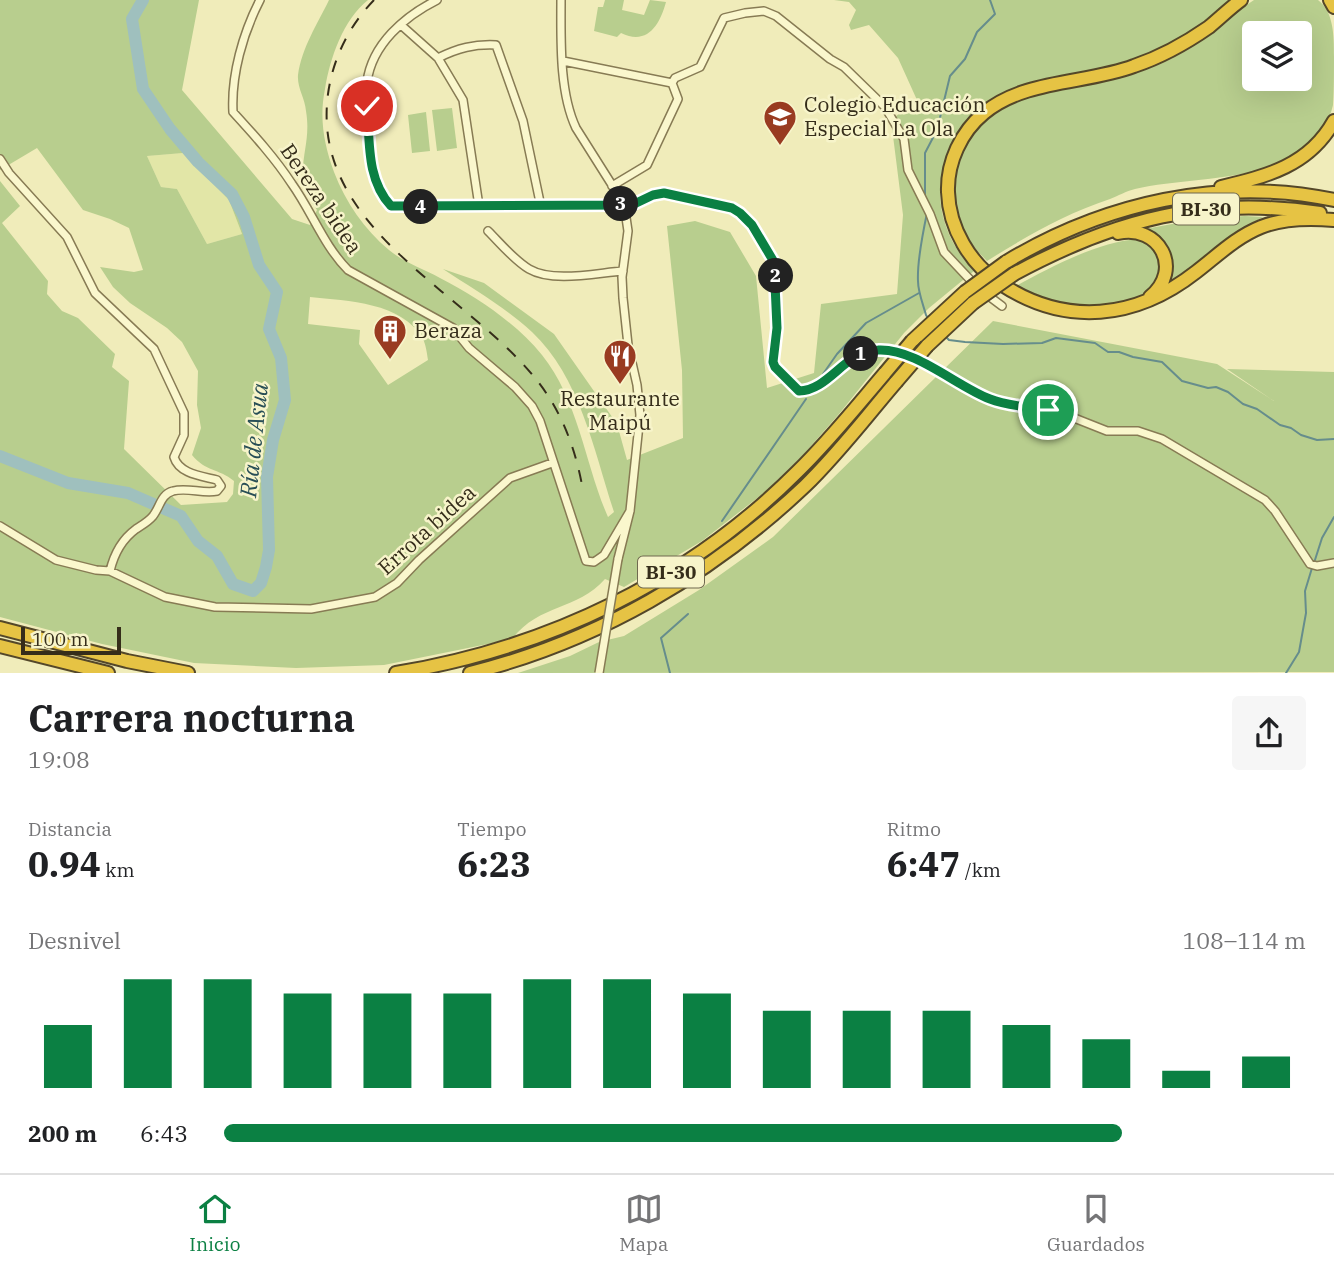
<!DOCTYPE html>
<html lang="es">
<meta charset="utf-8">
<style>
:root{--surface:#fff;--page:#f6f6f6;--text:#202124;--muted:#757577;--line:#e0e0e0;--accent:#0b8043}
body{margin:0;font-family:"IBM Plex Serif",serif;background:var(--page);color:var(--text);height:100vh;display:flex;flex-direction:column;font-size:26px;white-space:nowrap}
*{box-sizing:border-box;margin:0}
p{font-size:23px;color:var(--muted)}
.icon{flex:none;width:38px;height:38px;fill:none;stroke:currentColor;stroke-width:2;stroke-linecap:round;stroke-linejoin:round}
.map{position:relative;height:673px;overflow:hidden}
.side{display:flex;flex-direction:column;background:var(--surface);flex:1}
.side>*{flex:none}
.tools{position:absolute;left:1242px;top:21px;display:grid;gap:14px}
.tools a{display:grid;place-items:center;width:70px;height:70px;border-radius:7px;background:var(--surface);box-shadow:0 7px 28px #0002;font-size:35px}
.scale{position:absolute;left:21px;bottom:18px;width:100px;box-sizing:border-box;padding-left:7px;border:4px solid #352d1a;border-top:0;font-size:19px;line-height:24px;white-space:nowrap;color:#352d1a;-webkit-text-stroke:5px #f7f4ca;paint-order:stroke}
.pin{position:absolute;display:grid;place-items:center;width:60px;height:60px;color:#fff;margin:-30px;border:4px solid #fff;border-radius:50%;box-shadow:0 2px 7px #0007}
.km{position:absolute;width:35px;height:35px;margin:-18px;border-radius:50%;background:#222;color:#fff;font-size:19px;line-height:35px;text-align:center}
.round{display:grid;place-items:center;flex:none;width:74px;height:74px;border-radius:7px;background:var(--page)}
.head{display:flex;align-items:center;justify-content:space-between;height:119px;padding:0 28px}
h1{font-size:38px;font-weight:700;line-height:52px}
.figures{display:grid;grid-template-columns:repeat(3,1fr);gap:10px;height:119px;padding:7px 28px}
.figures div{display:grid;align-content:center}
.figures b{font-size:35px;font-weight:700}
.figures small{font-size:19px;font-weight:400}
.figures p{font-size:19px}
.chart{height:196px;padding:14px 28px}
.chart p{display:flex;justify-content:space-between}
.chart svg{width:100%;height:126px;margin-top:7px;stroke:var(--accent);stroke-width:6}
ul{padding:0 28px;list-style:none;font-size:23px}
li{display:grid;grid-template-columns:112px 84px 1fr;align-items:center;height:52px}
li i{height:18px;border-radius:9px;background:var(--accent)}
.tab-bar{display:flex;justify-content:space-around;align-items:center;height:98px;border-top:2px solid var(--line);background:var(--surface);font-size:19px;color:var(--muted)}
.tab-bar a{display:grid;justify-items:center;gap:4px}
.tab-bar .active{color:var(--accent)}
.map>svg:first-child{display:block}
.farmland{fill:#e2e6a7}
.green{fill:#b8ce8e;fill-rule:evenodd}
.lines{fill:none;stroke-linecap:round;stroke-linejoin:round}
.stream{stroke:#668d8c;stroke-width:2}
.river{stroke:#9fc0be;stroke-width:12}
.minor-casing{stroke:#877b54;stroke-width:10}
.motorway-casing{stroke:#544729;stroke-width:16}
.minor{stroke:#faf7cd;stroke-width:7}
.motorway{stroke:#e6c344;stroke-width:12}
.rail{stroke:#352d1a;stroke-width:2;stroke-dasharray:12 12;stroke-linecap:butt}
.minor-bridge-casing{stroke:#877b54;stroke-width:10;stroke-linecap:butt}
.motorway-bridge-casing{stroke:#544729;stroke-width:16;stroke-linecap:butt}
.minor-bridge{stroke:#faf7cd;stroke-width:7}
.motorway-bridge{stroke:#e6c344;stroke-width:12}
.route-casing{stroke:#fff;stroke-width:14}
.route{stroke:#0b8043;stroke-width:9}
.labels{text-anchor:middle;stroke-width:5;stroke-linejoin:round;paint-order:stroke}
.shield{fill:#f7f4ca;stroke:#6f694f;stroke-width:2}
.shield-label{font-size:19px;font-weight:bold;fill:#352d1a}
.poi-label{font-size:21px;fill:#352d1a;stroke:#f7f4ca;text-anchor:start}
.street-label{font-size:21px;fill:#352d1a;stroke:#f7f4ca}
.water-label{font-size:23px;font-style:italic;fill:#284e56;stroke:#f7f4ca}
</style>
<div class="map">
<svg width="1334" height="673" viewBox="0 0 1334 673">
<rect width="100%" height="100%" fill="#f0ecba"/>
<path class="farmland" d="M183,153L229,200L242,234L207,244L177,189L161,187L147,156Z"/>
<path class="green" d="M0,0H199L182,90L292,219L310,225L317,210C289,169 313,152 306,111C305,98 297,88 298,75C302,47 317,25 329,0H368C343,20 330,58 325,89C319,118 324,145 334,172C346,203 364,229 389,250C403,262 424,269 440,278C477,297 516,323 542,355C579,401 585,465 608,517L614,512C594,451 580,377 532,332C505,307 473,289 443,269L484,283L554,334L617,424L627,460L683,438L682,370L667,226L695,221L730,232L756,276L767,388L814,373L821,304L897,294L903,215L891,120L917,100L898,58L869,25L851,30L849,25L856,10L849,2L834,0H1233C1212,21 1185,39 1158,52C1083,88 960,65 942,174C935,211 949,244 974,271L929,308L904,333L839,414L804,454L765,492L702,541L624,587L605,579C577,611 540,603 512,639L384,665L296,668L194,663L102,644L0,617V181L20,206L2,223L48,281L47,294L62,311L78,318L115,354L112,367L129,381L124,449L181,505L227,502L233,494L234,481C218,468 206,472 192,455L201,428L197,405L198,371L182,342L167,328L130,303L113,287L100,267L134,272L143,270L129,228L110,219L83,210L37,148L0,170ZM183,153L229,200L242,234L207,244L177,189L161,187L147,156ZM310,297C348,301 402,302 423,339C426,345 427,354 428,360L388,385L359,344L360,330L308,324Z
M605,0H624L622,10L644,15L650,0L666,2C660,24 648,46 621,33L617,37L594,31L598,7H603Z
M1254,0H1318C1334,12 1334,36 1334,57C1334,72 1334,91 1333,105C1314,187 1197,174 1135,189C1126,191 1118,196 1110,199C1065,214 1027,236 987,261C967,242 948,209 953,180C960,143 983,109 1020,98C1037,93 1056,91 1073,87C1103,80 1136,72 1165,60C1199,45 1224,20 1254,0ZM1255,33H1300V79H1255Z
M452,108L457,148L437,151L432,110Z
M426,112L430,151L412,153L408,115Z
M1245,216L1263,217L1226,239L1172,283L1170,282C1175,257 1167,239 1145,229L1199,219Z
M1139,239C1169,252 1164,288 1136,300C1109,310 1067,309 1040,299C1032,296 1024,290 1016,286C1051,267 1099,241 1139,239Z
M993,321L1217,364L1274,401L1227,369L1334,372V672L518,673L570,656L599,642L624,636L699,590L773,537Z"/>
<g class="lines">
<path class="stream" d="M925,197V153L937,130L950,76L965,59L977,32L995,14L990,0
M927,213C923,232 917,262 918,281C918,292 923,304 926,315L929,320
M945,336L949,340L965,342L1003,344L1042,343L1056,338L1095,343L1108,352H1119L1133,357L1162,362L1182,381L1208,388L1216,387L1228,392L1243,404L1257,409L1280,425L1291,428L1301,435L1317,440L1334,439
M823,374L837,354L866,323L919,293
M722,521L806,399
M1314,563L1322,538L1334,517
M670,673L661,638L688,614
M1286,673L1299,652L1306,613L1305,591L1312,568"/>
<path class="river" d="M0,456L68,483L128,493L181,516L198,541L217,556L233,584L253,591L261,583L266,567L269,550L267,477L273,440L285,400L281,358L269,329L277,292L259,265L244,217L232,194L198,162L170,129L143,89L132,19L143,0"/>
<defs>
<path id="minor" d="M260,0C243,33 231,75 233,112C254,135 275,158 292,184C312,212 324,246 348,270L453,328L469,348L515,387L532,406L540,421L586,561L594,562L604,555L630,511
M437,0C405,16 372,44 367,82C364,100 368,119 369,136C371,163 372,186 391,206L632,205L653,195L664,193L732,208L740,213L752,225L774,262L777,328L773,362L785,378L799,391L809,390L825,381L853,357L876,350L889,351L926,363L972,391L992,400L1059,412L1107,431H1138L1162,439L1265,500L1275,511L1310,564L1317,566L1334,563
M561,0C561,39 559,92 576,128L624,204L628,231L622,277L623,298L628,345L637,385L640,415L630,511L618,559
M401,25L438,58L463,100L479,206
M438,58C458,48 474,44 496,45L523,121L541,207
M563,61L672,83L678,99L647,165L612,186
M672,83L675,78L700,67L724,18L745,13L764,11L776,16L830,59L844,67L885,107L904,139L908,170L930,214L944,252L976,286
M0,159L9,173L67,237L95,293L154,349L184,413V435L174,457C179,474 202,476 217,480L221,486L217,491C203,494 187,487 173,491C161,494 160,507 153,516C148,522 142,525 136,529C121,540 114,554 110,571
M488,231C501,244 514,260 529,269C553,283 596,273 623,271
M986,294L1002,306
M0,526L56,560L96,570L110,571L165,597L215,607L311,609L375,597L397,583L419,560L510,478L552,463"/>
<path id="motorway" d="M1241,0C1230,8 1220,18 1209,27C1186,43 1161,57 1134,66C1087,84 1025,79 984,113C961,132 947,162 948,192C949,228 970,264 1001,284C1066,327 1136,319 1196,272C1217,256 1236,237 1261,227C1283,218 1310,218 1334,220
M1330,0L1334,7
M1221,187C1267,176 1309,166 1334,121
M1118,233C1159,224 1184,269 1150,297
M1006,262C1104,203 1221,176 1334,200
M1014,274C1116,219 1205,196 1320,213
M912,341L965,292
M927,346L973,303
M0,628L127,661L188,673
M0,646L108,673
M396,673C548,648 688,581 797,472C829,441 856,407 885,373
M470,673C596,642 711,575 805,486C838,454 866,417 896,382"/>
</defs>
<use href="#minor" class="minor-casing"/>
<use href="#motorway" class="motorway-casing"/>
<use href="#minor" class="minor"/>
<use href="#motorway" class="motorway"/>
<path class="rail" d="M374,0C349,26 333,58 328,94C310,230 469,292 539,383C562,413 575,448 582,485"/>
<defs>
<path id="minor-bridge" d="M599,673L618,559"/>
<path id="motorway-bridge" d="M965,292L1006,262
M973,303L1014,274
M885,373L912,341
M896,382L927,346"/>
</defs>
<use href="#minor-bridge" class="minor-bridge-casing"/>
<use href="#motorway-bridge" class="motorway-bridge-casing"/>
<use href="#minor-bridge" class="minor-bridge"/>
<use href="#motorway-bridge" class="motorway-bridge"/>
</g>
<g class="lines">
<defs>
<path id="route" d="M367,106C370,141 366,179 391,206L632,205L653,195L664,193L732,208L740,213L752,225L774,262L777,328L773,362L775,367L799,391C830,390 844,351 878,350C915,348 956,386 990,399C1008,406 1029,407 1048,410"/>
</defs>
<use href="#route" class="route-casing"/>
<use href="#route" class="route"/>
</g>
<defs>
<symbol id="school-pin" viewBox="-11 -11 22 30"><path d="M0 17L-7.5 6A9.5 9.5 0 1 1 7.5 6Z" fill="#993b21" stroke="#f7f4ca"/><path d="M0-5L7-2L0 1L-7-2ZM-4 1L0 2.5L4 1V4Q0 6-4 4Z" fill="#fff"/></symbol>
<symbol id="building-pin" viewBox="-11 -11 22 30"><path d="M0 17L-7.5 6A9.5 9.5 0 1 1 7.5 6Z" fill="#993b21" stroke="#f7f4ca"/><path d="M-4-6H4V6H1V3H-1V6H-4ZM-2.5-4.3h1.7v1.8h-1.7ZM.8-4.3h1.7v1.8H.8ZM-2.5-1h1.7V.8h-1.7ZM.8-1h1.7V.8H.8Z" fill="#fff"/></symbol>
<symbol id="restaurant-pin" viewBox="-11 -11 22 30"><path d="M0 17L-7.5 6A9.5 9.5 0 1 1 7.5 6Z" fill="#993b21" stroke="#f7f4ca"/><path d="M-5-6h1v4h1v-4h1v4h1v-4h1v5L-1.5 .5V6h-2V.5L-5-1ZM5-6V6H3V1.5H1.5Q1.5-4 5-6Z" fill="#fff"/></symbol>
</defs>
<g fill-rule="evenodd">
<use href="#school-pin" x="761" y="98" width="38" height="52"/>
<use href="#building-pin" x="371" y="312" width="38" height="52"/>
<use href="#restaurant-pin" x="601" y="337" width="38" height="52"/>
</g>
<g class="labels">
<g class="shield">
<rect x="1173" y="193.5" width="66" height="31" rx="5"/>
<rect x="638" y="556.5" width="66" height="31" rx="5"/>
</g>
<g class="shield-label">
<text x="1206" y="216">BI-30</text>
<text x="671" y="579">BI-30</text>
</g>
<g class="poi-label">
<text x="804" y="112">Colegio Educación<tspan x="804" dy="24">Especial La Ola</tspan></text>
<text x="414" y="338">Beraza</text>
<text x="620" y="406" text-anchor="middle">Restaurante<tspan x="620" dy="24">Maipú</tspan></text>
</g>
<g class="street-label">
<text transform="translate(321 199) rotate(56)" y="7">Bereza bidea</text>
<text transform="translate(427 530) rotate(-42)" y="7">Errota bidea</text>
</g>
<g class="water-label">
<text transform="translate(254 440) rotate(-84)" y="8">Ría de Asua</text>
</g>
</g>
</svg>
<div class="tools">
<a><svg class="icon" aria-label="layers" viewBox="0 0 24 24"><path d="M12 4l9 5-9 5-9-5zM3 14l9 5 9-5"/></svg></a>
</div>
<div class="scale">100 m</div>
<div class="pin" style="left:1048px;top:410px;background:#1e9e55"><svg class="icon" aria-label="arrive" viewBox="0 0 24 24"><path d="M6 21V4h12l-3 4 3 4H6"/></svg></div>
<div class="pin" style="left:367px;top:106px;background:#d93025"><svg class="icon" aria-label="check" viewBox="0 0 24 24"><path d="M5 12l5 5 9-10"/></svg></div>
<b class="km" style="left:861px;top:354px">1</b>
<b class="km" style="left:776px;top:276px">2</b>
<b class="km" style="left:621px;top:204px">3</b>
<b class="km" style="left:421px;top:207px">4</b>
</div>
<section class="side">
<div class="head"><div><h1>Carrera nocturna</h1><p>19:08</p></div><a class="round"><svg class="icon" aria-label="share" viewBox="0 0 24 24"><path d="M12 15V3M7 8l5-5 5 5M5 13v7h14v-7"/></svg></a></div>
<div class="figures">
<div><p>Distancia</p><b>0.94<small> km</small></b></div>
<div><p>Tiempo</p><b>6:23</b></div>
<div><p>Ritmo</p><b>6:47<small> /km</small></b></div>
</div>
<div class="chart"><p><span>Desnivel</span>108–114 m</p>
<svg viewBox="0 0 160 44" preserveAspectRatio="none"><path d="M5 44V22M15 44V6M25 44V6M35 44V11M45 44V11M55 44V11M65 44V6M75 44V6M85 44V11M95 44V17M105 44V17M115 44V17M125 44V22M135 44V27M145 44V38M155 44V33"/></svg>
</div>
<ul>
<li><b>200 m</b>6:43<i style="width:83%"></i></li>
</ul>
</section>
<nav class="tab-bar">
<a class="active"><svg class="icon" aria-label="home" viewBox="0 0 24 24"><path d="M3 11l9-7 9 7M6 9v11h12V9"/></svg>Inicio</a>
<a><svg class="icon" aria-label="map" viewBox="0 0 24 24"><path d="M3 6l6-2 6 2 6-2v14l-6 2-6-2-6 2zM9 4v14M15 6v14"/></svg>Mapa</a>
<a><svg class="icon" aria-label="saved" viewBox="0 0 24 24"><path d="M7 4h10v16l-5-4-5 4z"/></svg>Guardados</a>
</nav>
